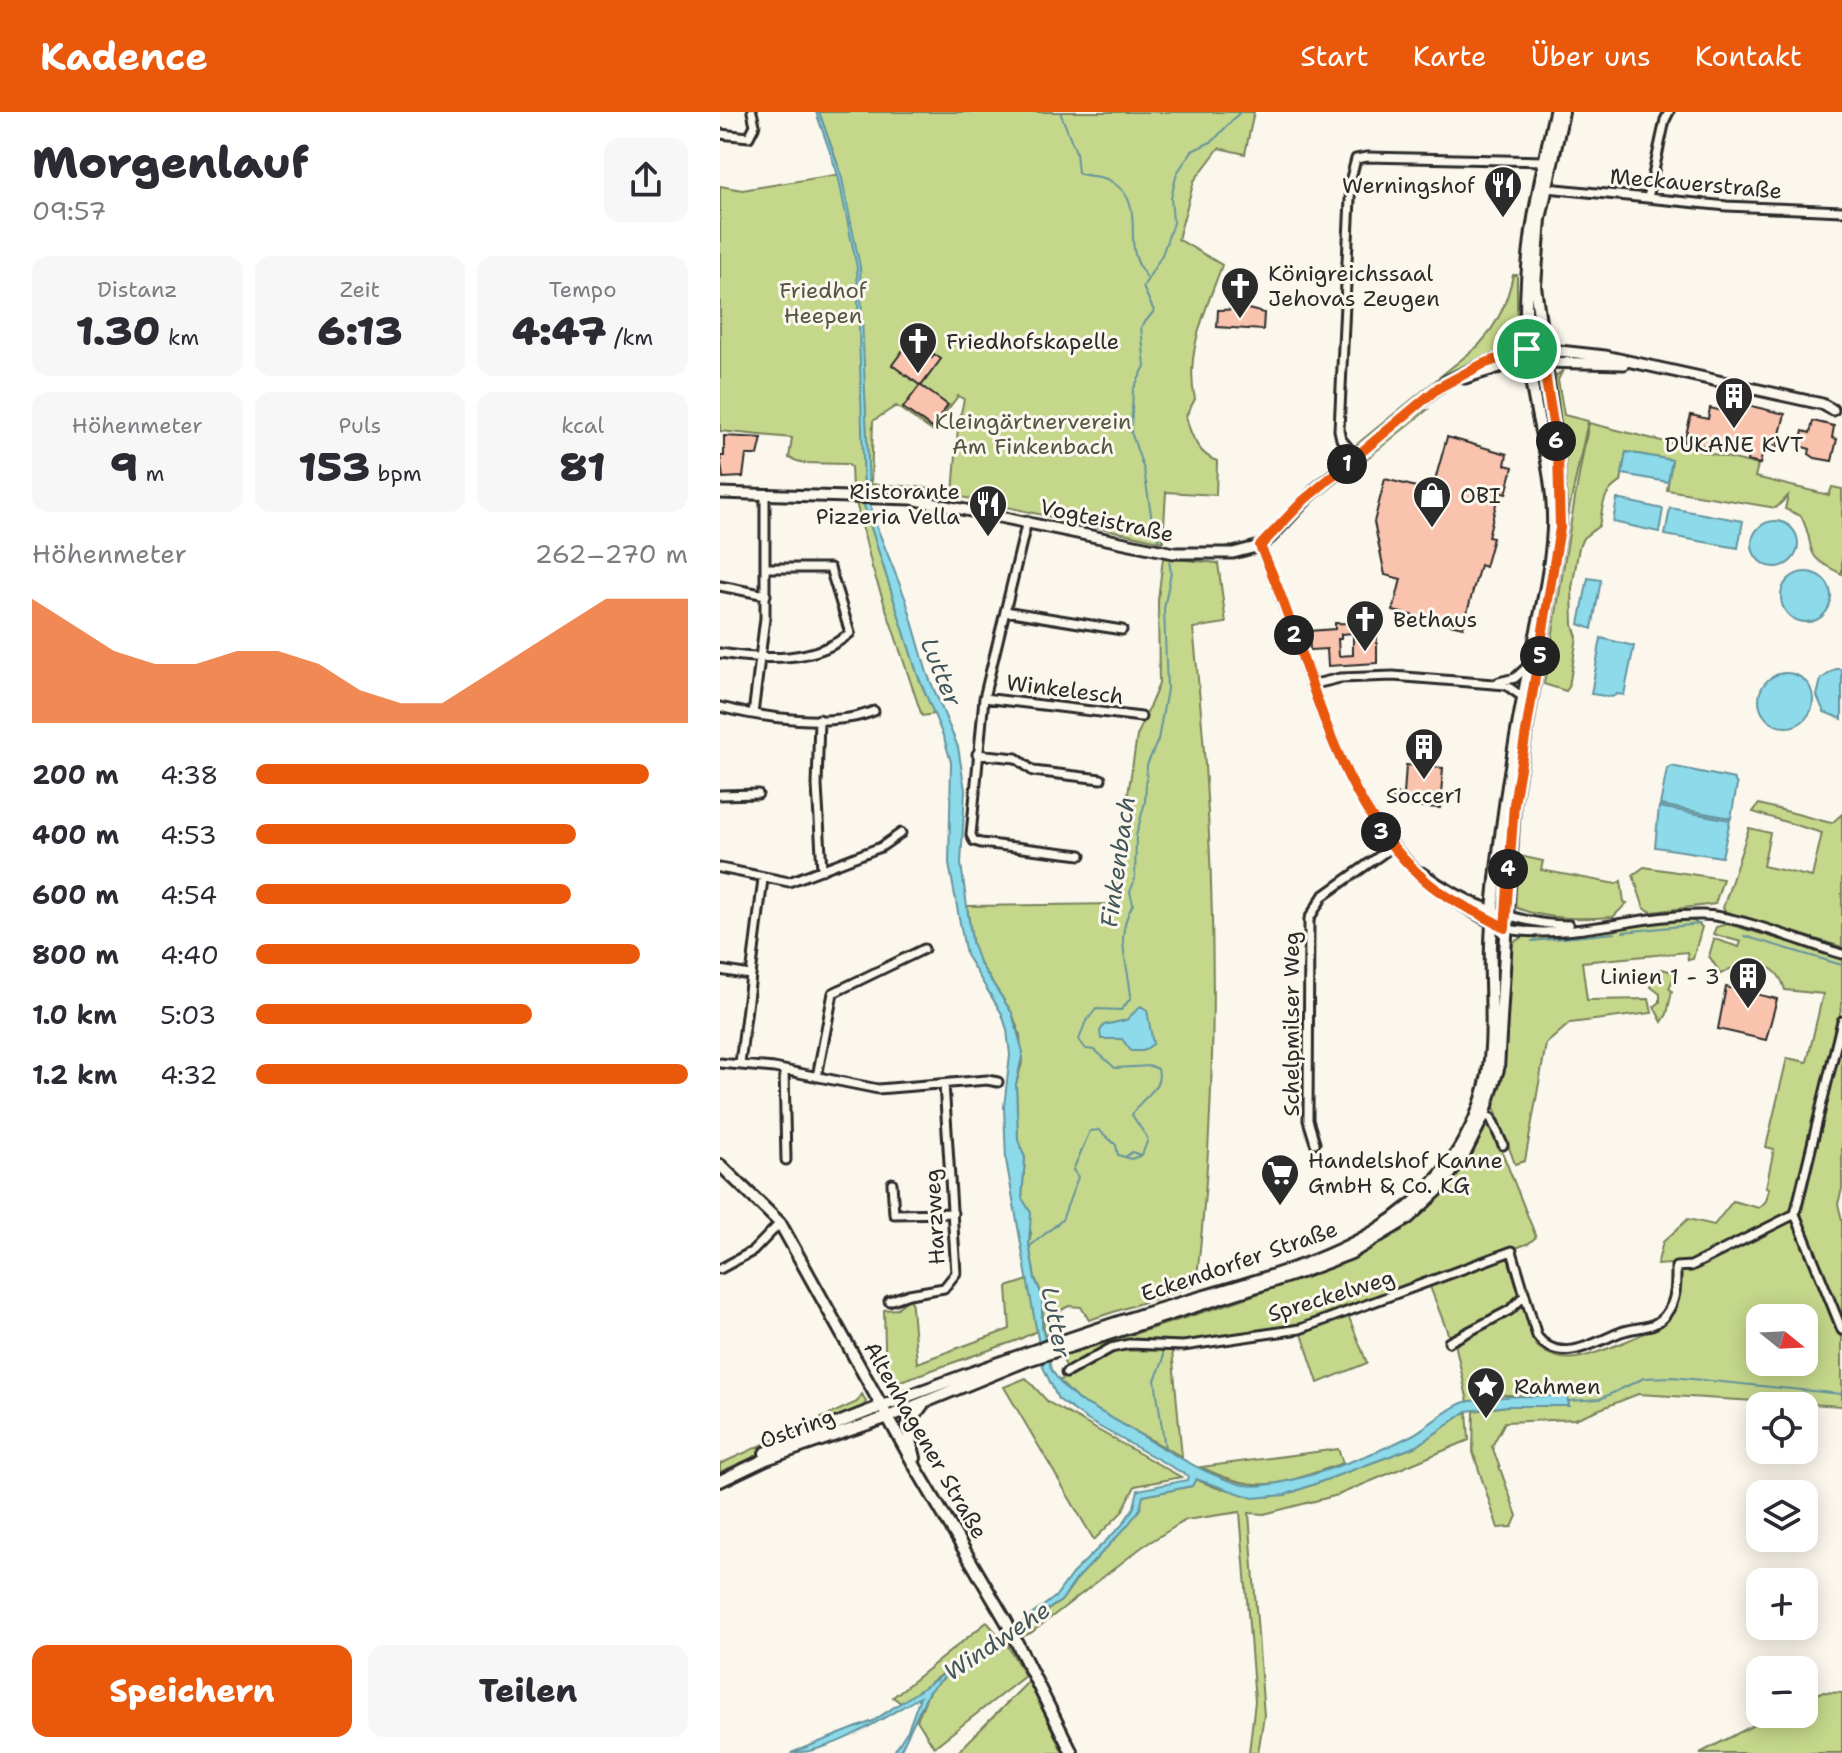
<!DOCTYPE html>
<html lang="de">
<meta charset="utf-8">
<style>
:root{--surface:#fff;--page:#f7f7f7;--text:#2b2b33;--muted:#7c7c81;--accent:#ea580c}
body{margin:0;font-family:"Shantell Sans",sans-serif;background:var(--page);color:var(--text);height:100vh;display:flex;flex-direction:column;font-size:30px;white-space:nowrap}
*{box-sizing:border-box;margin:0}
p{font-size:26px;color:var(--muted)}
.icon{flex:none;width:44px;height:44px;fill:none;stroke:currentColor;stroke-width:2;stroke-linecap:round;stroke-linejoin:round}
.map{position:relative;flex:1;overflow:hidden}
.drawer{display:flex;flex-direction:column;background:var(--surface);width:720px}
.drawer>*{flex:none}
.needle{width:52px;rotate:108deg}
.tools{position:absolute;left:1026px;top:1192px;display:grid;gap:16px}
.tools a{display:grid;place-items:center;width:72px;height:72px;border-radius:16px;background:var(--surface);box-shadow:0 4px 20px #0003;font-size:40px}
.pin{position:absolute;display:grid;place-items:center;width:68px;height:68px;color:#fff;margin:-34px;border:4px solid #fff;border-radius:50%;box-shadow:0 2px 8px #0007}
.km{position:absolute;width:40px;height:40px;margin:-20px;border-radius:50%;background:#222;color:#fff;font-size:22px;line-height:40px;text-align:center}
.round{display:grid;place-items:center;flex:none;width:84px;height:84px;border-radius:16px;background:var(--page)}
.head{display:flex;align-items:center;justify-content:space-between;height:136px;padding:0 32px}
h1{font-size:44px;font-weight:800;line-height:60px}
.figures{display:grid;grid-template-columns:repeat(3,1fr);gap:12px;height:136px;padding:8px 32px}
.figures div{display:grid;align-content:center;border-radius:16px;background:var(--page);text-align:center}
.figures b{font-size:40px;font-weight:800}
.figures small{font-size:22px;font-weight:400}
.figures p{font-size:22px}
.chart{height:224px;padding:16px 32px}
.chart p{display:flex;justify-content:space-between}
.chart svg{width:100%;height:144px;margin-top:8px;fill:var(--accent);opacity:.7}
.cta{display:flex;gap:16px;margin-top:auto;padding:16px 32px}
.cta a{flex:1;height:92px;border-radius:16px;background:var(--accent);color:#fff;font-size:32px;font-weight:800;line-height:92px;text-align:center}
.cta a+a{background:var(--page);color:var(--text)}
ul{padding:0 32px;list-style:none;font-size:26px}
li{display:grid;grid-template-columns:128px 96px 1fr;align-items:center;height:60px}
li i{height:20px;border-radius:10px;background:var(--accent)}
header{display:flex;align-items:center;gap:48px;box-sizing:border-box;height:112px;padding:0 40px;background:var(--accent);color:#fff}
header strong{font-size:38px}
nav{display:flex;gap:44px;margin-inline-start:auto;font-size:28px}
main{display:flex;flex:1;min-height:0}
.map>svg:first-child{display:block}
.green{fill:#c5d78b;stroke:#78815b;stroke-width:2;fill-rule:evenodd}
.water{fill:#8cdaea;stroke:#65949e;stroke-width:2}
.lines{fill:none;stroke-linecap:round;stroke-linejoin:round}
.stream{stroke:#65949e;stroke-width:2}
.building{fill:#fac3ae;stroke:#2b2b2b;stroke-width:2;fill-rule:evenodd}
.minor-casing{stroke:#2b2b2b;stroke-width:13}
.tertiary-casing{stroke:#2b2b2b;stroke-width:15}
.secondary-casing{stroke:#2b2b2b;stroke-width:16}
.minor{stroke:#fbf7ec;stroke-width:7}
.tertiary{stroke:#fbf7ec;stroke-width:9}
.secondary{stroke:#fbf7ec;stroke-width:10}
.route-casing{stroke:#fff;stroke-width:16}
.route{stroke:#ea580c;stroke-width:10}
.labels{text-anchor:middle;stroke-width:6;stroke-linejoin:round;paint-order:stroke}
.street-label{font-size:22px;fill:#2b2b2b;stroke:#fbf7ec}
.poi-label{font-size:22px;fill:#2b2b2b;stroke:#fbf7ec;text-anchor:start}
.park-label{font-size:22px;fill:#525643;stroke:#fbf7ec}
.water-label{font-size:24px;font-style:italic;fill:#43575b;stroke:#fbf7ec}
</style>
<header>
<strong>Kadence</strong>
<nav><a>Start</a><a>Karte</a><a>Über uns</a><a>Kontakt</a></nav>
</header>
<main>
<section class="drawer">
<div class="head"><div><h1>Morgenlauf</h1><p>09:57</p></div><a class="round"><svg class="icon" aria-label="share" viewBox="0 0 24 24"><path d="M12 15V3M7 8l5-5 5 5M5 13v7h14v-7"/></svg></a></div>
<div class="figures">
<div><p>Distanz</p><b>1.30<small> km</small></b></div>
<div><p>Zeit</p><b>6:13</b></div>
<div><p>Tempo</p><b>4:47<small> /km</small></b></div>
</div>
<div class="figures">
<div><p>Höhenmeter</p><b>9<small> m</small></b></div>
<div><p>Puls</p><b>153<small> bpm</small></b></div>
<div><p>kcal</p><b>81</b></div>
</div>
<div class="chart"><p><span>Höhenmeter</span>262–270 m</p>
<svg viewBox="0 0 160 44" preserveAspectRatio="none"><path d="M0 44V6L10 14L20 22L30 26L40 26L50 22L60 22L70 26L80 34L90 38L100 38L110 30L120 22L130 14L140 6L150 6L160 6V44z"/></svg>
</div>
<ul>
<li><b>200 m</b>4:38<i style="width:91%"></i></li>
<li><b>400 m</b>4:53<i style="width:74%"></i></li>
<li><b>600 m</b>4:54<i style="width:73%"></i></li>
<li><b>800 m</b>4:40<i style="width:89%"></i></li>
<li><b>1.0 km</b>5:03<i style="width:64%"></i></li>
<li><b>1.2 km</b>4:32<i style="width:100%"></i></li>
</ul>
<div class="cta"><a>Speichern</a><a>Teilen</a></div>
</section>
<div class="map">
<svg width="1122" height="1641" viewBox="0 0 1122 1641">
<rect width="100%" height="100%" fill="#fbf7ec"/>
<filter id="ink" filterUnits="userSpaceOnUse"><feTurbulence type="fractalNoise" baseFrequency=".0125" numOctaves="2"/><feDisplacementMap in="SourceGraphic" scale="16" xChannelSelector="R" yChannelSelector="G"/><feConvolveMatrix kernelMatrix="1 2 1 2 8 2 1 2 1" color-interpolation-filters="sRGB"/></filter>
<g filter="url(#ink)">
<path class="green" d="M99,0H534L525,42L499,36L474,69L458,127L502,153C487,195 464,242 475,287L466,304C470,322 479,343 497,349L496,383L446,380L443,430L233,383L238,315L244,287L238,284L212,319L176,294L153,309L151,372L229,377L224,386L149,378L145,285L142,287L144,378L132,376L131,355L127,352L83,351L69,346L72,326L0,319V74L22,78L121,62Z
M793,163H797V220L792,235L711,275L644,332H637L758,234C778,212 787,191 793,163Z
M843,258L838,268L844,303L868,309L848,403L834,270L836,264Z
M707,298L584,397L581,395L698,299Z
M869,311L1038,353L1035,365L1109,383L1112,375L1122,377V462C1078,441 1099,440 1081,404L1065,397L1068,384L1056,396L947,378L952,348L906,340L901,370C882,379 883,395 879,414L863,426L859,435L852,476L853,513L857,525L849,575L846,579L824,572C840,485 851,398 869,311Z
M136,390H143L198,564L215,602L202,604L152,455Z
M443,446L498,451L506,511L473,516C496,734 502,955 476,1173L369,1208L361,1195L349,1194C336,1200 328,1208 327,1223L324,1224L322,1183L315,1166L309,1132L311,1121L302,1086L305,1046L298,1028L296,972L302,951L300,923L292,901L254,842L247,794L399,792L398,747L417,624L439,572L438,488Z
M1039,692L1107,710L1112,711L1122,702V835L1006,800L1003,796L1029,716L1050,721L1043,754L1092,765L1102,721L1033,700Z
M795,743L823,749L821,758L896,772L901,769L904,790L907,791L893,805C861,807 827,808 797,796L793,789Z
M924,755L1003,767L995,792L932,800L924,796L913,763Z
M969,806L982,815L973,847L968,848L967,840L862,850L867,888L929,887L932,901L850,911L826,932L805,1049L795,1052L773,992L783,950L793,830L807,823Z
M1008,812L1122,846V893L1071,1101L967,1151L937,1153L943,1130L968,1107L994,1113L1013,1089L1039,1096L1046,1089L1049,1076L1046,1075L1054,1037L1046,1035L1067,946L1087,950L1103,882L1065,878C1057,846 1024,847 1001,862L989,844L994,827L1019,835L1021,830L993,822L996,815Z
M942,857L956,861L949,876L952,879L947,902L942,910L934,895L940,890V882L931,875L938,858Z
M1122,928V1077L1118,1092L1122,1108V1209L1081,1103Z
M767,1010L771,1012L816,1125L809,1131L584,1214L472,1231L407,1229L347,1256L341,1244C400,1226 458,1209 517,1189C615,1156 727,1117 767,1010Z
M1071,1108L1076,1111L1122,1223V1294L918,1282L855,1307L785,1310L772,1334L797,1404L792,1415L778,1416L753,1340L754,1299L787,1294L849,1293L847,1285L785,1283L748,1290L735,1231L794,1199L802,1191L816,1233C826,1243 842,1248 856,1246C874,1243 938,1219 948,1206C959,1192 958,1175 959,1158L973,1157ZM1040,1206H1084V1250H1040Z
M787,1143L800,1185L794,1192L729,1224L709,1172Z
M308,1168L317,1219L298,1228L169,1273L166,1268L164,1198L176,1197L191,1185L197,1251L290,1217L287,1175Z
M628,1203L647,1251L598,1271L581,1219Z
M452,1238L462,1345L358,1288L339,1269L392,1239Z
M306,1266L328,1290L461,1365L415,1374L402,1400L374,1428L284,1275Z
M142,1282L146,1290L141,1297L0,1360V1352L137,1290Z
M747,1299L749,1328L618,1383L544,1402L529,1401L544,1604L538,1641H529L535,1589L520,1400L466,1408L422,1435L311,1521L304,1524L300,1517L341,1489L356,1468L407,1414L423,1384L471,1374L475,1367L497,1376L565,1383L697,1334Z
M618,1337L623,1351C563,1371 541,1385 481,1355Z
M267,1510L280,1525L227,1558L182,1592L173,1585Z
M284,1527L305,1564L214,1635L197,1608L209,1579L229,1561Z
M309,1569L343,1641H237Z
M1102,1580L1122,1581V1641H980L1055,1602H1084V1587Z"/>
<path class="water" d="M96,0H99L121,62L140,155L149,378H144L137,156L118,63Z
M906,340L952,348L948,370L902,362Z
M897,387L943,397L939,420L893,410Z
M143,390L150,391L152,403L186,488L207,561L238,635L245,678L241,752L252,830L259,850L292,901L303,940L296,972L298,1028L305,1046L302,1086L311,1101L309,1132L315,1167L322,1183V1214L331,1257L342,1273L358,1288C406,1310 478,1365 526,1373C562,1379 660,1340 694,1322C707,1315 732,1293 745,1290C782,1283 809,1284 847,1284L849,1294H787L747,1299L697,1334L565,1383L533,1386L476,1367L472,1374L423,1384L420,1397L407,1414L356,1468L341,1489L229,1561L209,1579L179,1641L175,1638L188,1618L200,1585C164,1605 113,1641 71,1641L153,1609L298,1513L335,1485L352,1462L402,1413L414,1395L418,1378L467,1368L468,1364L369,1309L338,1287L323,1255L286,1048L284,995L290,943L287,918L282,902L246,843L229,752L231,650L224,626L198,564Z
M950,396L1023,409L1018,436L945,423Z
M1032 432a23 23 0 1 1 46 0a23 23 0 1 1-46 0Z
M1061 485a25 25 0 1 1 50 0a25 25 0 1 1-50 0Z
M868,466L881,468L872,517L859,512Z
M881,526L914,534L904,583L897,582L892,585L871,582Z
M1116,557H1122V607L1104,600L1097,584L1101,567Z
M1039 588a27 27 0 1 1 54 0a27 27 0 1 1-54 0Z
M951,654L1014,667L1017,673L1011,706L940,693L947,657Z
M939,695L1010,708L1002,745L935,735Z
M421,894L427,898L433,932L423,939H411L402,927H381L380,919L384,913L406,908Z"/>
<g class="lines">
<path class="stream" d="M340,0L356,40L358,61C368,65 379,63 389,68C432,93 397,129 426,164
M439,427L433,415L424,358L411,320L413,278L425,254L421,215L434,199L423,175L442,143L453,111L451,85L457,61L472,39L493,29L520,0
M903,820L980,812
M1024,824L1122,853
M812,829L895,821
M405,1045L412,1040L420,1043
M309,1135L342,1108L358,1065L353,1058L370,1019L379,1018L396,1033L398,1043L411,1047L422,1043L428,1027L412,1003C419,986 444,978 438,957L431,954L395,956L375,938L366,937L359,928L365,911L376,897L401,898L411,886C409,849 393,828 413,792L410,780L415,767L416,724L425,690L427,653L438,628L447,577L444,497L451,460L449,449
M443,1240V1249L435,1268L445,1336
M849,1289L880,1287L924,1266L952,1265L1122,1282"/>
</g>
<path class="building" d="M528,197L544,201L543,218L497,215L498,198Z
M194,233L212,246L214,242L221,247L201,274L172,253L186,234L191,237Z
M200,273L228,293L212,316L183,296Z
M1014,290L1065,302L1057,334L1045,331L1040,352L1027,349L1028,344L982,333L981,337L968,334L969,331L964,330L971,303L988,307L990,296L1011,301Z
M1093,309L1114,314L1112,326L1117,327L1112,349L1095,346L1089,342L1090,337L1079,334L1083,319L1090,321Z
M4,324L42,326L38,343H26L23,365L3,366L0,344H4Z
M727,325L787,342L785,353L793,355L786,382L779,380L768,425L773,426L765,455L760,453L743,515L673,499L681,467L665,463L654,410L665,367L712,379Z
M615,511L657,512V551L608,554L607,537L590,538L589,519L615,517ZM633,521V543L619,544L618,527H621V522Z
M686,653L723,656L720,696L672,693L673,682L684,683Z
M1006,875L1057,887L1046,928L998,917Z"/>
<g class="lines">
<defs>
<path id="minor" d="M0,22L29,25L35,13L32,0
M827,76L1007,94L1122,99
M928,86L945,8L949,0
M636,345L621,327L619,318L631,66L636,47L647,45L824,49
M307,409L264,586L251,723L254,729L261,731L361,743
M540,434C597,561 610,704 734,789C750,799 775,816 794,818C854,827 921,802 982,803C1017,803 1085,831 1122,842
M0,474L46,483
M285,499L402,518
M0,541C44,548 95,551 130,521L110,456H46
M779,570L795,566L809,553
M591,573L620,566L673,564L786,573L804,586
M264,586L421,605
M0,595C43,606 114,616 154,599
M33,602L45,506V382
M99,607L97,674L102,758
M257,642L296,646L313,659L381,667
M0,683L38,682
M0,756L69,770L161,735L181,721
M702,760C744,790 797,813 849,813
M0,858L30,863
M1122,909L1075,1102L1122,1218
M0,951L54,956L158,977L267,968L278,970
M20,952L43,767
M64,958L66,1048
M97,965L113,881L204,837
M764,1003L771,1006L783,1033
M595,1031L588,1008L589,807L603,784L672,735
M172,1071L174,1102L233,1101
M0,1157L33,1139L60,1111
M169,1189L189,1182L224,1176L236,1161L224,972
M729,1230L790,1198L805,1183
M346,1261L391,1236L409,1232L463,1234L580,1217L792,1139L817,1224C839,1254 875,1230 901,1220C917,1214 935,1218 946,1202C957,1188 956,1172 956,1155L971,1154L1075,1102"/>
<path id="tertiary" d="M821,237L885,244L1102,292L1113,298
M823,250L904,252
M745,266L783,254L808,252
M0,381L192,387L454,441H513L540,434L550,426L597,376L727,269L763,252L807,237"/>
<path id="secondary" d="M0,1053L60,1111L196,1356L286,1509L352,1641
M45,1341C166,1290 289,1246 414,1205C492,1180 585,1161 655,1119C705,1089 745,1042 762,987C778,936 769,884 771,832C772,799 776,765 780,732C787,671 798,611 810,551C819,507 831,461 833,416C835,357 813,302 808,244C800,161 817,81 835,0
M195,1346L187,1314L203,1292
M0,1369L46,1347L168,1305L305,1249L581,1160L631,1141L687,1107L718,1078L744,1043L764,1003L778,957L794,692L840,416L838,342L815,174L820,107L843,0"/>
</defs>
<use href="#minor" class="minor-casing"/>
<use href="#tertiary" class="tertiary-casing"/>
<use href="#secondary" class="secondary-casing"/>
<use href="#minor" class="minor"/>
<use href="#tertiary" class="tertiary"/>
<use href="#secondary" class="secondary"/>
</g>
</g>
<g class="lines" filter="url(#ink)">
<defs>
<path id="route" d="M807,237H821L838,342L840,416L794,692L785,816C758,800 729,789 706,769C607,682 593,547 540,434L584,388L718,276L763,252Z"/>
</defs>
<use href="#route" class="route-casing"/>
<use href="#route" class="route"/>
</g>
<defs>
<symbol id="restaurant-pin" viewBox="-11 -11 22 30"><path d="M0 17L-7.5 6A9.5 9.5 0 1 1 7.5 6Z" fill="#2b2b2b" stroke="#fbf7ec"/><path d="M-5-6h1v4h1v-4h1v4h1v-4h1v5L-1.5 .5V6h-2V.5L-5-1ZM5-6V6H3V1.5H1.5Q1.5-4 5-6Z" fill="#fff"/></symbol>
<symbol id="church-pin" viewBox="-11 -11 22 30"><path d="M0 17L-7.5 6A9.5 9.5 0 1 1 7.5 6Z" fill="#2b2b2b" stroke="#fbf7ec"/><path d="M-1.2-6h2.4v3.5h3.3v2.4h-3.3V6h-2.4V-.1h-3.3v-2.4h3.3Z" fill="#fff"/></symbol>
<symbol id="building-pin" viewBox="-11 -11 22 30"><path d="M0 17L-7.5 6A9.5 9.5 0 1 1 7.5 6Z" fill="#2b2b2b" stroke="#fbf7ec"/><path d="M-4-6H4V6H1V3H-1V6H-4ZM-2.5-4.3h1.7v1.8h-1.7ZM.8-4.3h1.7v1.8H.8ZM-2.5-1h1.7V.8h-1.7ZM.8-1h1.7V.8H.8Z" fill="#fff"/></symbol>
<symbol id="shop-pin" viewBox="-11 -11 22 30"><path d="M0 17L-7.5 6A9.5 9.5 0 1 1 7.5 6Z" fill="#2b2b2b" stroke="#fbf7ec"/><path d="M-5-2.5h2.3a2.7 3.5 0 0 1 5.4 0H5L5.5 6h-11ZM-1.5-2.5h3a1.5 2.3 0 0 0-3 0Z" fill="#fff"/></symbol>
<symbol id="supermarket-pin" viewBox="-11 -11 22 30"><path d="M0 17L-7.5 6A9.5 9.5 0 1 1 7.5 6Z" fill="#2b2b2b" stroke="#fbf7ec"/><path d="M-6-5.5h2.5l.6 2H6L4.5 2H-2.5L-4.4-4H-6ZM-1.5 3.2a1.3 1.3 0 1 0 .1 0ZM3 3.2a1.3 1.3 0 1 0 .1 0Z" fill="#fff"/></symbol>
<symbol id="sight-pin" viewBox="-11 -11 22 30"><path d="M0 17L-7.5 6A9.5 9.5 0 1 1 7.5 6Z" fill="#2b2b2b" stroke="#fbf7ec"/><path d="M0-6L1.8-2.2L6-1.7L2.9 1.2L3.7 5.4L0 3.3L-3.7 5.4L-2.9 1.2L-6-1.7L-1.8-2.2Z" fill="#fff"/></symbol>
</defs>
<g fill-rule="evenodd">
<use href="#restaurant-pin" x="761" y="51" width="44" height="60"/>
<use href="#church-pin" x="498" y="152" width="44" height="60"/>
<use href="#church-pin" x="176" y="207" width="44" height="60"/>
<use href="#building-pin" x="992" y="262" width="44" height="60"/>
<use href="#shop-pin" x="690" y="361" width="44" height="60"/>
<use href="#restaurant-pin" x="246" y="370" width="44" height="60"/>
<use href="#church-pin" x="623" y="485" width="44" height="60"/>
<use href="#building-pin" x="682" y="613" width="44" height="60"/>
<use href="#building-pin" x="1006" y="842" width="44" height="60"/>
<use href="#supermarket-pin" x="538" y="1039" width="44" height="60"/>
<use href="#sight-pin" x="744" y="1252" width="44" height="60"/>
</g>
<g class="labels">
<g class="street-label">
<text transform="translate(976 71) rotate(5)" y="8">Meckauerstraße</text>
<text transform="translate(387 408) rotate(12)" y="8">Vogteistraße</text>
<text transform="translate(345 577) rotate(7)" y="8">Winkelesch</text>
<text transform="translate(571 912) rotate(-90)" y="8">Schelpmilser Weg</text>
<text transform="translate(214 1105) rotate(-93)" y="8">Harzweg</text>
<text transform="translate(519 1149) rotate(-19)" y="8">Eckendorfer Straße</text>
<text transform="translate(611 1183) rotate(-17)" y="8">Spreckelweg</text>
<text transform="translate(77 1316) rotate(-20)" y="8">Ostring</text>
<text transform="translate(206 1328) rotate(60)" y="8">Altenhagener Straße</text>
</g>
<g class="poi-label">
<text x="755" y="81" text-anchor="end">Werningshof</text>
<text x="548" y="169">Königreichssaal<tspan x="548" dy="25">Jehovas Zeugen</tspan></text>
<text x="226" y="237">Friedhofskapelle</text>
<text x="1014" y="340" text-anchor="middle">DUKANE KVT</text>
<text x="240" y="387" text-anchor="end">Ristorante<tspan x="240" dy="25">Pizzeria Vella</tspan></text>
<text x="740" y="391">OBI</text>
<text x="673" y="515">Bethaus</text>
<text x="704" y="691" text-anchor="middle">Soccer1</text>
<text x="1000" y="872" text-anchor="end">Linien 1 - 3</text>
<text x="588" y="1056">Handelshof Kanne<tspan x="588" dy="25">GmbH &amp; Co. KG</tspan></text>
<text x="794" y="1282">Rahmen</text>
</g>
<g class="park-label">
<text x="103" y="186">Friedhof<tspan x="103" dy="25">Heepen</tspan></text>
<text x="313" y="317">Kleingärtnerverein<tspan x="313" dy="25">Am Finkenbach</tspan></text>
</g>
<g class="water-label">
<text transform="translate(221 560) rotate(68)" y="8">Lutter</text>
<text transform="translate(398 750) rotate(-82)" y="8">Finkenbach</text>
<text transform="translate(336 1210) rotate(79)" y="8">Lutter</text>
<text transform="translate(277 1529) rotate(-34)" y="8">Windwehe</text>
</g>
</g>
</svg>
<div class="tools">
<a><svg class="needle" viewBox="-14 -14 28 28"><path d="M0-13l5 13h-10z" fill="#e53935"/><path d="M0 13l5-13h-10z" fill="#7c7c81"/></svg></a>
<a><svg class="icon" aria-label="locate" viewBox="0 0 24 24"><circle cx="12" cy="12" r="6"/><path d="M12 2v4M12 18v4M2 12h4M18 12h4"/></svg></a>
<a><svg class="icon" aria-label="layers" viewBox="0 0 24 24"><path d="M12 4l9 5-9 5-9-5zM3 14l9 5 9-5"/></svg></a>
<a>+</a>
<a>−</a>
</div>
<div class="pin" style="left:807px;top:237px;background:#1e9e55"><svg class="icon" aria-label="arrive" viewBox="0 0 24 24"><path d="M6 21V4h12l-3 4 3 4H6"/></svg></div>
<b class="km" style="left:627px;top:352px">1</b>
<b class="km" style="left:574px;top:523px">2</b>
<b class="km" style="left:661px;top:720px">3</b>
<b class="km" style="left:788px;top:757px">4</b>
<b class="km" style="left:820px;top:544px">5</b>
<b class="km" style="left:836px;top:329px">6</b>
</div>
</main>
